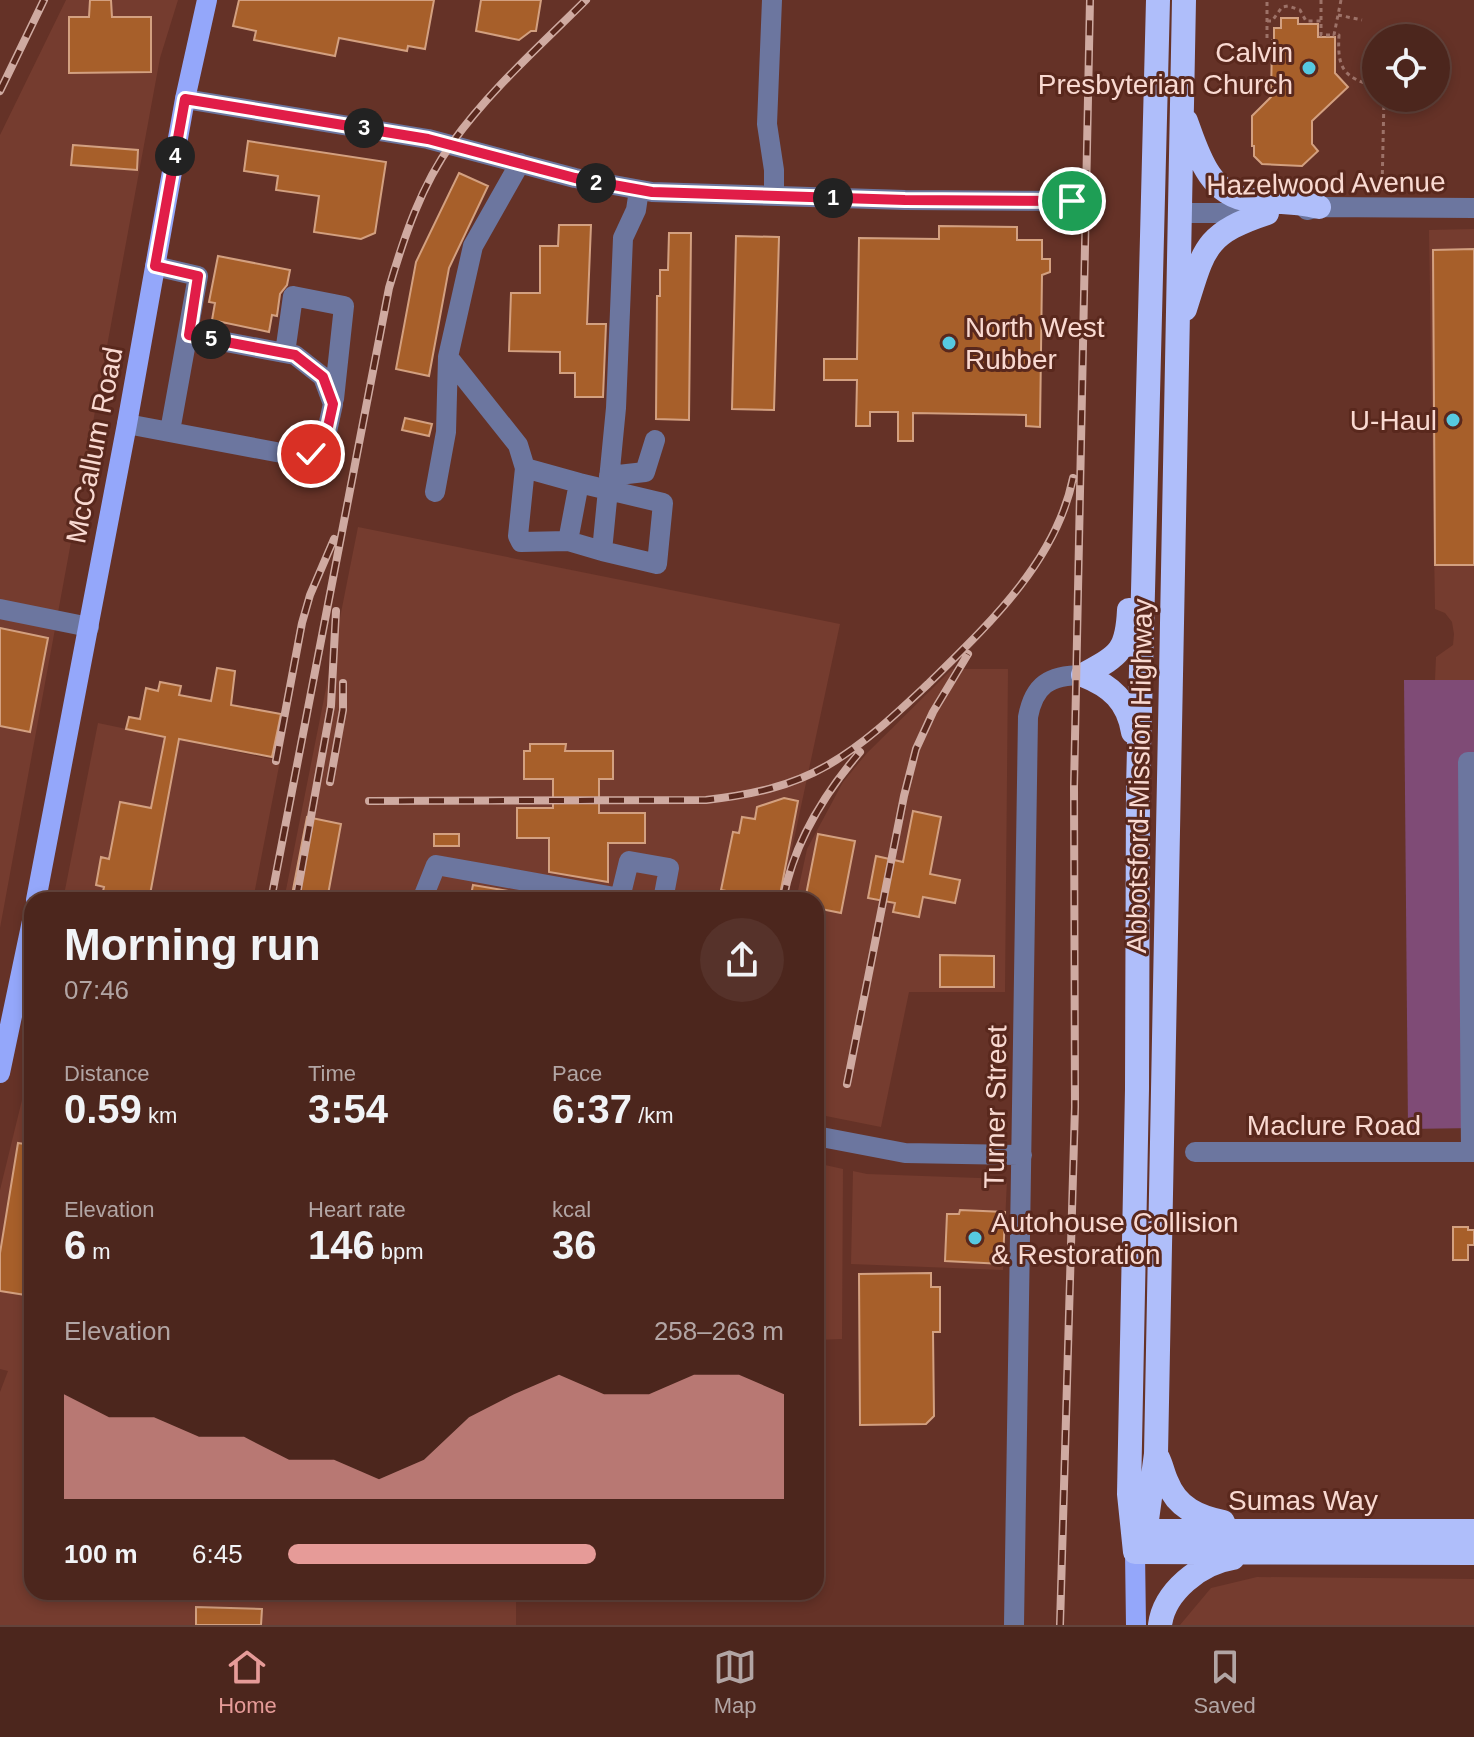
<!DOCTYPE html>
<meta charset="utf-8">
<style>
:root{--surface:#4c261d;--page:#56322a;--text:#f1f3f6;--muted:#b2a5a4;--line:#63433b;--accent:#e69b98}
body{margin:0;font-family:Helvetica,sans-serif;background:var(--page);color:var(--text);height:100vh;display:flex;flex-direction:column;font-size:30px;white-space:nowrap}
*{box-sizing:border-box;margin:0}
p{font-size:26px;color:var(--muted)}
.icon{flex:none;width:44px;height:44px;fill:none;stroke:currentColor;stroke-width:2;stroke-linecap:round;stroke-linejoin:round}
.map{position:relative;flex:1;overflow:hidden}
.drawer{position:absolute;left:24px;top:892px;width:800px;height:708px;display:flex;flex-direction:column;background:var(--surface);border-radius:24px;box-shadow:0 4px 12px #0003,0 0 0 2px var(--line)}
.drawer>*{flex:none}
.tools{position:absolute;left:1362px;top:24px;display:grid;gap:16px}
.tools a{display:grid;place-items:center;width:88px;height:88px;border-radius:50%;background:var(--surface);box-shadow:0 4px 12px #0003,0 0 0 2px var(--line);font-size:40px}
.pin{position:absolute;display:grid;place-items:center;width:68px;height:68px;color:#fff;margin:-34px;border:4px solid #fff;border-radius:50%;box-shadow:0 2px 8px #0007}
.km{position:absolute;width:40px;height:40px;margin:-20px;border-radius:50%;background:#222;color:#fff;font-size:22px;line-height:40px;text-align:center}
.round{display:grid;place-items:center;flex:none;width:84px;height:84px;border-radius:42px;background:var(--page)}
.overview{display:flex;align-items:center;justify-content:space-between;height:136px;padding:0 40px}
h1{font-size:44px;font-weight:600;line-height:60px}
.metrics{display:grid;grid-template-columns:repeat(3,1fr);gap:12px;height:136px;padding:8px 40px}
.metrics div{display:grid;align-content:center}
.metrics b{font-size:40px;font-weight:600}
.metrics small{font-size:22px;font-weight:400}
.metrics p{font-size:22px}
.chart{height:224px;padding:16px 40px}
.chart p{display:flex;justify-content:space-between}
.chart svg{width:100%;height:144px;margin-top:8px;fill:var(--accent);opacity:.7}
ul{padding:0 40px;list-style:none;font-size:26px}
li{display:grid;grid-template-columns:128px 96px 1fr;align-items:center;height:60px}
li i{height:20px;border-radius:10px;background:var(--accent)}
.tabs{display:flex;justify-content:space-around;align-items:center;height:112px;border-top:2px solid var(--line);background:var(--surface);font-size:22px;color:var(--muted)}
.tabs a{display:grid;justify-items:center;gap:4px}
.tabs .selected{color:var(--accent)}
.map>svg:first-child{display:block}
.built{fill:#753c2f}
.green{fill:#7f4b76}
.building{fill:#a75f2a;stroke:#d3a080;stroke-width:2}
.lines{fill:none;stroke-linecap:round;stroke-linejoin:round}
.path{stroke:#9d7268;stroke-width:3;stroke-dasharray:4 4;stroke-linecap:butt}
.minor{stroke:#6c769f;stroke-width:20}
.major{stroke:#94a7fa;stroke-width:20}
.highway{stroke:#afbefa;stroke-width:24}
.rail-casing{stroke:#cfaaa1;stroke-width:8}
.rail{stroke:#59281d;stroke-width:5;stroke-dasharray:15;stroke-linecap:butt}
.route-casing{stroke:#fff;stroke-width:16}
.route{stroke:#e11d48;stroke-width:10}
.poi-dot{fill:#56c9e1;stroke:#59281d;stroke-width:3}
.labels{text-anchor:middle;stroke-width:6;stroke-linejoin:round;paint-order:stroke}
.poi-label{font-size:28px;fill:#f9d9d1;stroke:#59281d;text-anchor:end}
.street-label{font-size:28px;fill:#f9d9d1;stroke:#59281d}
</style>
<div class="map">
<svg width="1474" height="1625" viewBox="0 0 1474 1625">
<rect width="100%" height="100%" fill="#653227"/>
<path class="built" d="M66,0H178L160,58L0,928V135Z
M1474,229V680H1435L1436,657L1453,645L1454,634L1452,622L1445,613L1435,609L1429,230Z
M358,527L840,624L781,900H284Z
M952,669H1008L1005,992H909L881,1127L816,1114V900H796L807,849L843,782L867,753Z
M98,723L280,761L253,900H63Z
M32,1059V1592H516V1625H0V1392L8,1371L0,1369V1190Z
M816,1163L843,1169L842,1339L816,1340Z
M853,1171L867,1174L1007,1179L1003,1270L851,1264Z
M1257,1577L1474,1579V1625H1180L1211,1588Z"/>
<path class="green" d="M1404,680H1474V1128L1408,1129Z"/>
<path class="building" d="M90,0H111L112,17H151V72L69,73V17H89Z
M239,0H434L425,49L408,46L407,51L339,38L335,56L254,40L256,31L233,26Z
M481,0H541L536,31H531L519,40L476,31Z
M1281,18H1298V24H1318V37H1335V73L1348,87L1312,121V144L1318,151L1302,166L1262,164L1254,156V146H1252V116L1271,97L1272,40H1274V28H1281Z
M248,141L386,162L375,233L361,239L314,232L319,196L276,190L278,176L244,171Z
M73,145L138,150L137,170L71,165Z
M459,173L488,186L449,268L429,376L396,369L416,262Z
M559,225H591L587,324H606L603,397H575V373H560V352L509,351L511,293H540V246H558Z
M939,226L1017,227V240H1042V259H1050V272L1042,275L1040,427L1026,426V415L913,413V441H898V412H870V426H856L857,380H824V359H857L859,238L939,239Z
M669,233H691L689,420L656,419L657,296H660V270H668Z
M736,236L779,237L774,410L732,409Z
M1474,249V565H1435L1433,250Z
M218,256L290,270L287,285L280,294L277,316L272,315L269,332L212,320L215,303L209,302Z
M405,418L432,424L429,436L402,430Z
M0,628L48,638L30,732L0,726Z
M217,668L235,671L231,705L281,714L272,757L179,739L149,900H101L104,887L96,885L101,857L109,859L120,802L151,808L165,737L126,729L129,717L140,719L146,688L158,691L160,682L181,686L179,695L211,701Z
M530,744H566L565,751H613V779H599V813H645V843H608V882L549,872V838H517V808H553V779H524V751H530Z
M784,798L798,801L779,900H730L732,892L721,890L733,832L739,833L742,817L755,819L757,807Z
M913,811L941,817L930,874L960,880L955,903L923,897L919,917L893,912L895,903L868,898L876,856L903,862Z
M307,817L341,824L327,900H291Z
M434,834H459V846H434Z
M818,834L855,841L841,913L816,908V900H805Z
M473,885L520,893L519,900H470Z
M940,955L994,956V987H940Z
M18,1143L32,1145V1296L0,1291V1253Z
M960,1210L1005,1212L1003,1264L945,1261L947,1214H959Z
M1453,1227H1468V1230H1474V1245H1468V1260H1453Z
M931,1273V1287H940V1332H933L934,1416L926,1424L860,1425L859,1274Z
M196,1607L262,1609L261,1625H196Z"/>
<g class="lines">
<path class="path" d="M1321,0V35H1334
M1341,0L1334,35H1339C1337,70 1344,77 1376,87
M1338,15L1362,20
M1267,21H1272L1282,7L1288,6L1300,10L1306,21H1321
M1267,38V0
M1382,190L1384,98"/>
<path class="minor" d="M772,0L767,124L774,170V196
M185,99L428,139L575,178L652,192L905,200L1072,201
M520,163L473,246L448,357L518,445L525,468
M1307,210L1319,207L1474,208
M1179,213H1259
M155,266L198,276L170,431
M285,353L293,296L344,306L334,399
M127,424L292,455L311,454L324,445L333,404L323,377L295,355L189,335
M609,476L645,472L655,440
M435,492L446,432L448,357
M568,541L521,542L518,536L525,468L579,483
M602,551L568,541L579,483L663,503L657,564L602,551L616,408L623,238L636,210L639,190
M0,609L89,627
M620,898L629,861L669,868L663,900
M422,900L436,865L620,898V900
M816,1136L905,1153L1022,1155
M1195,1152H1474
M1471,1152L1468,762H1474
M1014,1625L1028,717C1034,685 1049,675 1083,675"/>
<path class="major" d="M36,900L127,424L185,99L207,0
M0,1073L32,921
M1135,1552L1136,1625"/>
<path class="highway" d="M1158,0L1138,788L1137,1089L1129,1494L1135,1552L1474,1553
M1186,121C1198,154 1209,195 1250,200C1274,202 1296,201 1319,207
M1185,309C1204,250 1203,234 1267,213
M1083,675C1119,655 1127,652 1129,610
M1083,675C1111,686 1128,701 1133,732
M1158,1458C1162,1466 1163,1474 1167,1482C1177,1508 1199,1517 1223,1522
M1133,1531H1474
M1143,1549L1156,1454L1184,0
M1160,1625C1164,1592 1200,1563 1233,1558"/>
<defs>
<path id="rail" d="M0,91L44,0
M276,761L302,623L310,595L334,539
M330,782L343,710V683
M369,801L706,800C750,795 790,787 828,765C866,743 897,713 928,684C987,626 1056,562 1073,478
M271,900L389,288C404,237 421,186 452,143C490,90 540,46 586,0
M296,900L331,706L336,611
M783,900C793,845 824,794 860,752
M847,1084L904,796L916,749L933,712L968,654
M1060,1625L1075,1107L1074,787L1090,0"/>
</defs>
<use href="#rail" class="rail-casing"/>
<use href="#rail" class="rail"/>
</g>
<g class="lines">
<defs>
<path id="route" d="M311,454L324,445L333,404L323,377L295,355L189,335L198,276L155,266L185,99L428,139L575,178L652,192L905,200L1072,201"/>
</defs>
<use href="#route" class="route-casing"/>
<use href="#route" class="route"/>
</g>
<g class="poi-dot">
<circle cx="1309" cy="68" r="8"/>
<circle cx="949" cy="343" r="8"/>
<circle cx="1453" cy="420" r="8"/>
<circle cx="975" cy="1238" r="8"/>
</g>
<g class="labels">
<g class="poi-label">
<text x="1293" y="62">Calvin<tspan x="1293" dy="32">Presbyterian Church</tspan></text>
<text x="965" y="337" text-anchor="start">North West<tspan x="965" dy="32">Rubber</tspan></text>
<text x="1437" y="430">U-Haul</text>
<text x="991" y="1232" text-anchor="start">Autohouse Collision<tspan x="991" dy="32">&amp; Restoration</tspan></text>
</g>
<g class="street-label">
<text transform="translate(1326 183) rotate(-1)" y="10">Hazelwood Avenue</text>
<text transform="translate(94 445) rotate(-79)" y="10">McCallum Road</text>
<text transform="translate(1139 776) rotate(-89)" y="10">Abbotsford-Mission Highway</text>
<text transform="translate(995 1107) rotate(-89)" y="10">Turner Street</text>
<text x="1334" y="1135">Maclure Road</text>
<text x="1303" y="1510">Sumas Way</text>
</g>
</g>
</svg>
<div class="tools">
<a><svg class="icon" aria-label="locate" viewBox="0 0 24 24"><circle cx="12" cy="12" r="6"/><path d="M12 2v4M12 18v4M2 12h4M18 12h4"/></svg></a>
</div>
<div class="pin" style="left:1072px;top:201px;background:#1e9e55"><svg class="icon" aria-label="arrive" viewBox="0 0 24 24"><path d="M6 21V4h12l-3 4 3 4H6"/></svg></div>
<div class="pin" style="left:311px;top:454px;background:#d93025"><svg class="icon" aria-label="check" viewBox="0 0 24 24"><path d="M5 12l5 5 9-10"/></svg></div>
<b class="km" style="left:833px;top:198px">1</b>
<b class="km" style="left:596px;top:183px">2</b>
<b class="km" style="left:364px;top:128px">3</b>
<b class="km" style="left:175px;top:156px">4</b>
<b class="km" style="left:211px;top:339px">5</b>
<section class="drawer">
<div class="overview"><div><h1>Morning run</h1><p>07:46</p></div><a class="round"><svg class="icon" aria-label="share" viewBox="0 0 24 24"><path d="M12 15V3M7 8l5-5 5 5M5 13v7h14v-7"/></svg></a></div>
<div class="metrics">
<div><p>Distance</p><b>0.59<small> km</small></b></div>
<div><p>Time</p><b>3:54</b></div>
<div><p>Pace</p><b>6:37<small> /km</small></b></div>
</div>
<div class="metrics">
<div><p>Elevation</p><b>6<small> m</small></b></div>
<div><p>Heart rate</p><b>146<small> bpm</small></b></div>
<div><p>kcal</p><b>36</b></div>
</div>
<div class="chart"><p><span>Elevation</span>258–263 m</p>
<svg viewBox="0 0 160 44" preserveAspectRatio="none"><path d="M0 44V12L10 19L20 19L30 25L40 25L50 32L60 32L70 38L80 32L90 19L100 12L110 6L120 12L130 12L140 6L150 6L160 12V44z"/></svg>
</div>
<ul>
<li><b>100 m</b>6:45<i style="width:62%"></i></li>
</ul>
</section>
</div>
<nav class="tabs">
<a class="selected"><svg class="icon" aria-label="home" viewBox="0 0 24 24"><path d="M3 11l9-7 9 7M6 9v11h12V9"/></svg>Home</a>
<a><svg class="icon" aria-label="map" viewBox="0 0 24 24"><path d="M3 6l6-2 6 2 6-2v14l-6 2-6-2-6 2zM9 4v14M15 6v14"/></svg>Map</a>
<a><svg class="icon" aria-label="saved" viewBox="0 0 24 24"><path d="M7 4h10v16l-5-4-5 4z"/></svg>Saved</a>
</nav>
